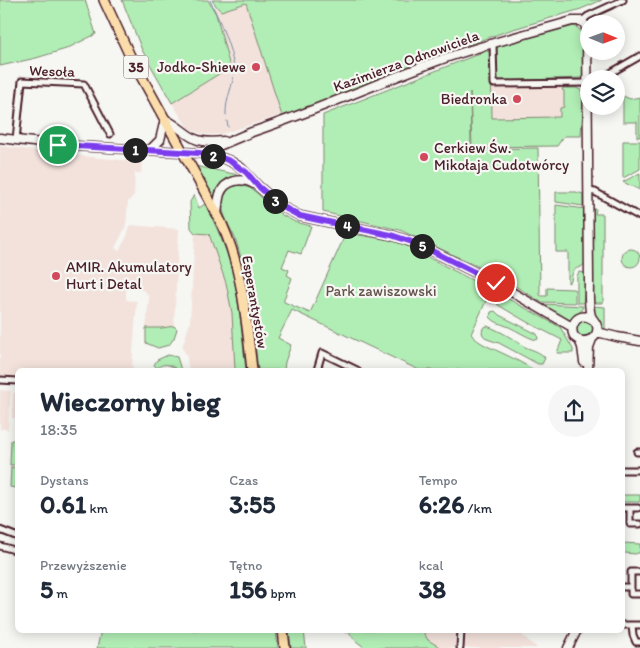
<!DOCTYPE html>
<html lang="pl">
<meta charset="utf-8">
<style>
:root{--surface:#fff;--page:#f6f6f7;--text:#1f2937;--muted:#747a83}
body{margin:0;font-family:Itim,sans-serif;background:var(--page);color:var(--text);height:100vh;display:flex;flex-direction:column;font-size:19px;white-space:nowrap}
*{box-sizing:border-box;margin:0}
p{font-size:16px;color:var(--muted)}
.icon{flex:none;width:28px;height:28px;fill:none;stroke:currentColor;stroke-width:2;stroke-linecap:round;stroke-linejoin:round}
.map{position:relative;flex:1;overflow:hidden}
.drawer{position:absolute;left:15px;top:368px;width:610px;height:265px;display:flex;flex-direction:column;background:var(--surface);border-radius:8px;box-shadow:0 2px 12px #0003}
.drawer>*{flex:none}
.needle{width:32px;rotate:91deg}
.fabs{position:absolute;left:580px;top:15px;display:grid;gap:10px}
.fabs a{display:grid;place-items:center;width:45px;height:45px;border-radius:50%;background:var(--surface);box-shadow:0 2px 12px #0003;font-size:25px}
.pin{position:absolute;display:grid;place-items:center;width:42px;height:42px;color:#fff;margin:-21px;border:2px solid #fff;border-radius:50%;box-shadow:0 1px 5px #0007}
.km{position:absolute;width:25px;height:25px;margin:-12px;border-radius:50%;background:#222;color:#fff;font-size:14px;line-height:25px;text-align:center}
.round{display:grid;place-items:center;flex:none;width:52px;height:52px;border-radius:26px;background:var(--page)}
.headline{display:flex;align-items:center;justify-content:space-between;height:85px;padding:0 25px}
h1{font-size:28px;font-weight:700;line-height:38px}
.figures{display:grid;grid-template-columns:repeat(3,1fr);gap:8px;height:85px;padding:5px 25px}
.figures div{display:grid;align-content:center}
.figures b{font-size:25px;font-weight:700}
.figures small{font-size:14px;font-weight:400}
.figures p{font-size:14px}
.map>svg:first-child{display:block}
.built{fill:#f3e2dc}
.green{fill:#b1eeb5;stroke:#7e8670}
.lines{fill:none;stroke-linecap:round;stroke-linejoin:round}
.stream{stroke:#7589a2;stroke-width:1}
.street-casing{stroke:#4a1f2b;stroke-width:9}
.secondary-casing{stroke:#4a1f2b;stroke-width:11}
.primary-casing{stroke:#4a1f2b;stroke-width:12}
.street{stroke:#f6f6f2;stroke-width:5}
.secondary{stroke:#f6f6f2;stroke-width:8}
.primary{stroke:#fbddab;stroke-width:9}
.route-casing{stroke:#fff;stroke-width:10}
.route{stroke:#7c3aed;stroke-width:6}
.poi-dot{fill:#d1495b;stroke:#f6f6f2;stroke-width:2}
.labels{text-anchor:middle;stroke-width:4.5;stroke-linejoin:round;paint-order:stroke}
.shield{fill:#f6f6f2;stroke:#7e6067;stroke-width:1}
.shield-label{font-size:14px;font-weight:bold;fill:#4a1f2b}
.street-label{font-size:15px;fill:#4a1f2b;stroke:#f6f6f2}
.poi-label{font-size:15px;fill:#4a1f2b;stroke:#f6f6f2;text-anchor:end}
.park-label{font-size:15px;fill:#64534e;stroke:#f6f6f2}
</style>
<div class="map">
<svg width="640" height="648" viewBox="0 0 640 648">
<rect width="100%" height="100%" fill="#f6f6f2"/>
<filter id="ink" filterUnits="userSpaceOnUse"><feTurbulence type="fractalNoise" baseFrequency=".02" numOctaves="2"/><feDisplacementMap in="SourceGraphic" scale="10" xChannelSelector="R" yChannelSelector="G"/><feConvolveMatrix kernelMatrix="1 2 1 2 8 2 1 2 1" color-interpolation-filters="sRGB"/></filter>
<g filter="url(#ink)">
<path class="built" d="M246,3L282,115L222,134L212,135L203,134L194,131L188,128L172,103L230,67L224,42L214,10L217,7L221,11Z
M562,79V90H564V108L560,117L492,118L491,81Z
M0,146L60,154L142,162L141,173H135L134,195L128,202L126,226L115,248L119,251L127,236L130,225L179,229L174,326L162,328H146L149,297L145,291L136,288H126V300L137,301L132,366L134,370H18L17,377L0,376Z
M195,233L209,234L226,283L232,313L235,370H189L186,354L182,348L190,322Z
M0,390L11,391L8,429H0Z
M13,393H17V418H12Z
M422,630H519L522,635L537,648H441L428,640Z"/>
<path class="green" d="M0,0H85L96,34L66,49L36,58L0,66Z
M122,0H208L216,14L230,67L172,103L142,50Z
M212,0H602L581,9L510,30L439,55L329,99L282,116L246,3L221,11L217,7Z
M574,26L578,28L583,35V75L581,78L501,81L497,78L496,46Z
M486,51H489L491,57L492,118L560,117V108L564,107V91L562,90L563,88H576L581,90C586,105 581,121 581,136H564L557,146L472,147L470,92L471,149L538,148L540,295L542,296H547V288L573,289L575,290V303L541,302L512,284L514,279L499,271L496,275L400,230L323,212V115Z
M623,96L630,99L640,97V137H637V122H623Z
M623,141H640V169L623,178Z
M195,166L234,174L241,177L235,178L215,204Z
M640,173V190L623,182Z
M240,185L250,188L257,193L266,202L282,215L295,222L311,226L301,254L289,250L282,267L289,270L287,275L292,278L284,299V302L310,313L346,233L397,241L491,290L471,334C479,344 490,347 502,353C513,358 524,364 534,370H419L292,310L278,338L291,345L285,362L284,370H258C254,336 251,301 243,267C241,257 238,247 235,238C230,227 221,213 222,201C223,191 230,186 240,185Z
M556,192H576L583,194V206L556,202Z
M194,195L199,208L205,204C216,226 227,249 233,273C240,305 242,338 246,370H235L232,313L226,283L209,234L195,233L191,228L190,202Z
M556,205L585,209L586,262C579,272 573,263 571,281L568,283V252H556Z
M593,209H596L595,214H603V303H592V210Z
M622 258a9 9 0 1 1 18 0a9 9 0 1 1-18 0Z
M579,272L584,273L586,277L583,303H577V276Z
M500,293L503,296L560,327L573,349V353H557L562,340L527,322L498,305L497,300Z
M542,304L583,306C581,313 575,317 570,322L540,305Z
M592,306L605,307V330L594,315Z
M495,311L499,315L537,334L538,339L536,340C526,337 518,331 509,327C502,324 495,323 490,317L491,312Z
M576 329a9 9 0 1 1 18 0a9 9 0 1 1-18 0Z
M174,326L177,329L174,338L169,345L158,348L146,343V328H162Z
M487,326C501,331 513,339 525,347C532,350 541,352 545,358L542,364H538L499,343L487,339L483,335L482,332L483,328Z
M168,355L177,357L181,370H175V368C168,364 164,363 157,368L154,365L157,360Z
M11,440H17V465H10Z
M11,467L17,468V488L10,487Z
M622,495H640V502H623Z
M623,543L640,544V553H637L636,554L625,553L623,554Z
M101,630H276L278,648H97Z
M289,630H304L306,648H291Z
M344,630H422L428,640L441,648H365L355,640L349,632L346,633Z"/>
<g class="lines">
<path class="stream" d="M210,0C218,17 233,51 234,70C234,85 225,99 226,115
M227,121L228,127"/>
<defs>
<path id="street" d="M582,21L588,16L623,0
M493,44L494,84L588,83
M600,79L640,56
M16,140L22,81L84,84L110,134
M588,191L595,192L640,217
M317,370L322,353L357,370
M0,380L18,381
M637,452H640
M622,470H640
M622,508H638
M630,508V524H640
M0,530L18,537
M0,546L18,551
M622,587H631V572H640
M631,587V594H640
M622,625H640
M632,625L633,635L636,642H640
M460,648L461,630"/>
<path id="secondary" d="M0,138L58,145L199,153L222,158L230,161L241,168L246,173L258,186L281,206L300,216L328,222L391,235L418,244L496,283L572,327
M150,150L160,140L165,119C191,133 189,145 223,141
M199,153C217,148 234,139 252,132C315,111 375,84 437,61C481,45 527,34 572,21H582L585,25L587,32L589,280C589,291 588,305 591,316C593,320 596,322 597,326C598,330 597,334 594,337C591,340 587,341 583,341C563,339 574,306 593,320
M217,214C218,208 218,200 220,194C225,180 242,177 254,184
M597,332L617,337L640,341
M579,340L582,347L584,362
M588,370L589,347L592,339
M568,648L577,630"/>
<path id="primary" d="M104,0L130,56L217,214C242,262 246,317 252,370
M283,630L285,648"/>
</defs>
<use href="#street" class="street-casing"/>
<use href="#secondary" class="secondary-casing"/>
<use href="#primary" class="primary-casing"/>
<use href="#street" class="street"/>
<use href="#secondary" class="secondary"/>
<use href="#primary" class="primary"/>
</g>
</g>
<g class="lines" filter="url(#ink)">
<defs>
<path id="route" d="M58,145L199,153L222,158L230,161L240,168L246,172L258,186L281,206L300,216L328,222L391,235L418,244L496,283"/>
</defs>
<use href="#route" class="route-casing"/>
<use href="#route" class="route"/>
</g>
<g class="poi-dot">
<circle cx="256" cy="67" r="5"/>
<circle cx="517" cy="99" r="5"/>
<circle cx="424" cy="157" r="5"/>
<circle cx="56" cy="276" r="5"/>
</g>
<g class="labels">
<rect class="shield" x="123.5" y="55.5" width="25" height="23" rx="4"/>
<g class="shield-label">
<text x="136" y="72">35</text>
</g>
<g class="street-label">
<text transform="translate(406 61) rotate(-20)" y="5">Kazimierza Odnowiciela</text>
<text transform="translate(52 71) rotate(2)" y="5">Wesoła</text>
<text transform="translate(255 302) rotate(80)" y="5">Esperantystów</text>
</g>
<g class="poi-label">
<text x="246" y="72">Jodko-Shiewe</text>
<text x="507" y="104">Biedronka</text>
<text x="434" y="153" text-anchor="start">Cerkiew Św.<tspan x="434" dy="17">Mikołaja Cudotwórcy</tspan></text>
<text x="66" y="272" text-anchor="start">AMIR. Akumulatory<tspan x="66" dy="17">Hurt i Detal</tspan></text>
</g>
<g class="park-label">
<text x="381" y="296">Park zawiszowski</text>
</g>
</g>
</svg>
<div class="fabs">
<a><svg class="needle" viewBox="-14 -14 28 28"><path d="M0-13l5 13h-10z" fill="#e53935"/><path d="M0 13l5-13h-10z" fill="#747a83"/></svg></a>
<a><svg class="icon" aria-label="layers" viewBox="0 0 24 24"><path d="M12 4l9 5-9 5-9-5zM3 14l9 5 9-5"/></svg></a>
</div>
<div class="pin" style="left:58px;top:145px;background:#1e9e55"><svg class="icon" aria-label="arrive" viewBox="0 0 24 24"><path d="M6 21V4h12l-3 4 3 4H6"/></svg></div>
<div class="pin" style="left:496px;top:283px;background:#d93025"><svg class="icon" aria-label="check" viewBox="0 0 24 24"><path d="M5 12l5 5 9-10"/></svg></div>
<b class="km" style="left:135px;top:150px">1</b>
<b class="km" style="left:213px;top:156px">2</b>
<b class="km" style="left:275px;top:201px">3</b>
<b class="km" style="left:347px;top:226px">4</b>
<b class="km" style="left:422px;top:246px">5</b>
<section class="drawer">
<div class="headline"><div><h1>Wieczorny bieg</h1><p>18:35</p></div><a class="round"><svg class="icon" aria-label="share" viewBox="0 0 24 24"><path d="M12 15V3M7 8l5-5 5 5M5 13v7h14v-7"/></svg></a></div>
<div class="figures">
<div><p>Dystans</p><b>0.61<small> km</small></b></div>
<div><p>Czas</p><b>3:55</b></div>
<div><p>Tempo</p><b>6:26<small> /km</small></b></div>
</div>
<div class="figures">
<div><p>Przewyższenie</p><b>5<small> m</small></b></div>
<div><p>Tętno</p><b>156<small> bpm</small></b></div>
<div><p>kcal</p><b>38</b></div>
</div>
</section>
</div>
